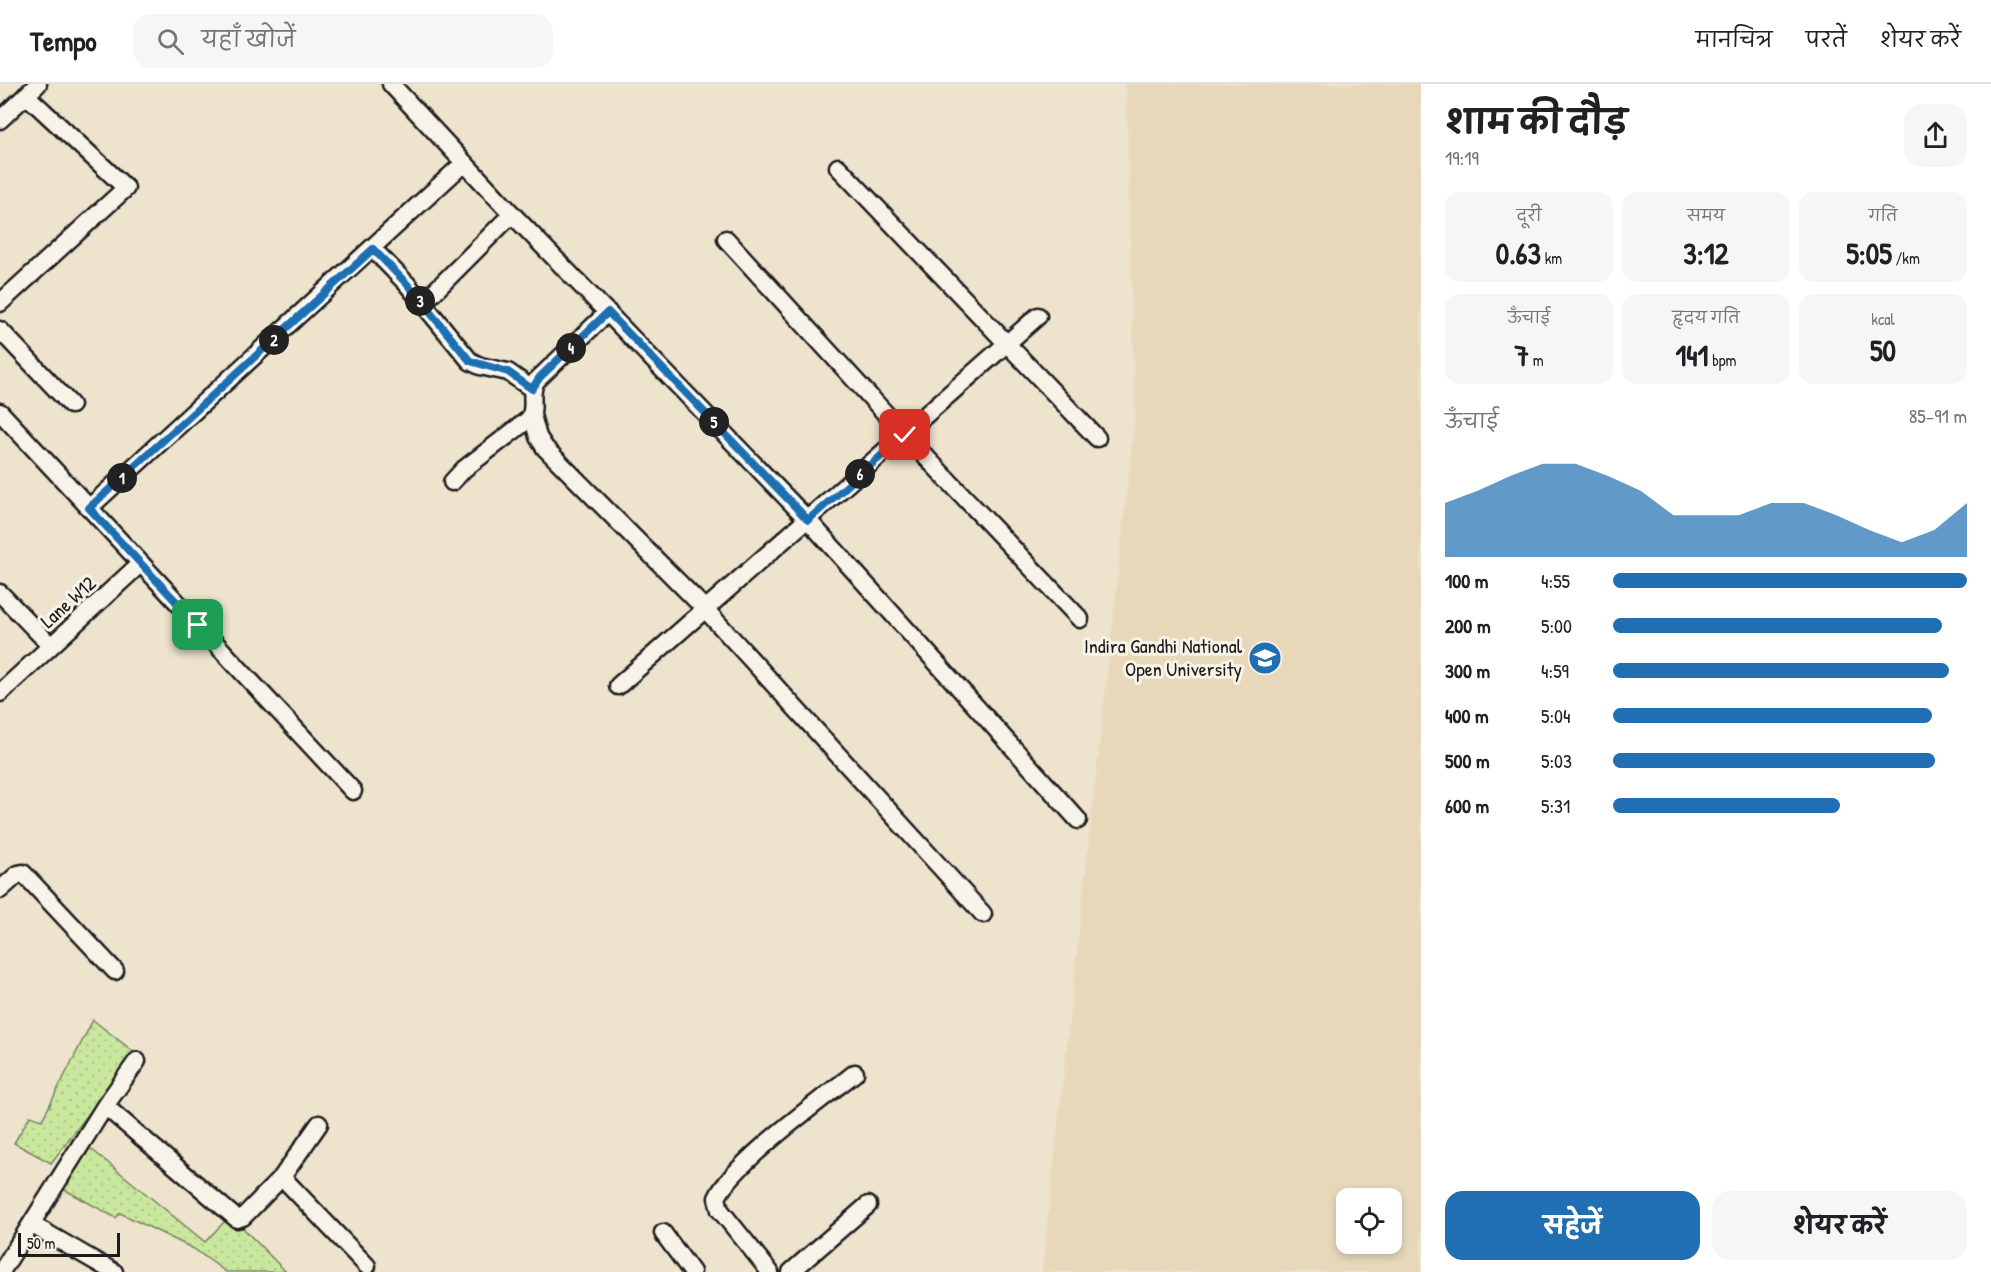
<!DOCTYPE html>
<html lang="hi">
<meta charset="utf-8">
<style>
:root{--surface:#fff;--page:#f6f6f6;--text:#202124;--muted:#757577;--line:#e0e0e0;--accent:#1f6fb2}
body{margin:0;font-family:"Patrick Hand","Playpen Sans Deva",sans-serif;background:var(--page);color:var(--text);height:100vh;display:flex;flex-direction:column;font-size:22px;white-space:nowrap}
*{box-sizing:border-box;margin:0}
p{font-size:20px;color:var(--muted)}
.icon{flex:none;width:33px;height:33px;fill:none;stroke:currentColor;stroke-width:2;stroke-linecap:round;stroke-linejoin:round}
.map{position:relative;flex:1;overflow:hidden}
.drawer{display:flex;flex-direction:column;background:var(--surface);width:570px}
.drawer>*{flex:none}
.fabs{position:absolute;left:1336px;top:1104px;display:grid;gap:12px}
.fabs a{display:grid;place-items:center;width:66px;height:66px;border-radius:12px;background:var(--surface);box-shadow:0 3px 9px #0003;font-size:30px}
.scale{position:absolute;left:18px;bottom:15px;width:102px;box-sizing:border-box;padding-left:6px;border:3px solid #1c1c1c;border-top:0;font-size:16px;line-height:21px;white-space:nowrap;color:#1c1c1c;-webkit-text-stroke:4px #f7f3e8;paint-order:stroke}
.pin{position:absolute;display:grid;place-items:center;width:51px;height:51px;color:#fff;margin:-26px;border-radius:12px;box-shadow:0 3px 9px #0006}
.km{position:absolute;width:30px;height:30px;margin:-15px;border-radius:50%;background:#222;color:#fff;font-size:16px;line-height:30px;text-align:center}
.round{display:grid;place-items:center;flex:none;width:63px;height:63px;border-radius:18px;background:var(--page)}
.head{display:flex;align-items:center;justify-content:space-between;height:102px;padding:0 24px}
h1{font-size:33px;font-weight:700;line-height:45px}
.figures{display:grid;grid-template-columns:repeat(3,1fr);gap:9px;height:102px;padding:6px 24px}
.figures div{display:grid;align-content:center;border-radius:15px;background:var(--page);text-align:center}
.figures b{font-size:30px;font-weight:700}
.figures small{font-size:16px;font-weight:400}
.figures p{font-size:16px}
.chart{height:168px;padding:12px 24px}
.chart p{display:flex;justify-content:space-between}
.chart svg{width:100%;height:108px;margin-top:6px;fill:var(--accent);opacity:.7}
.primary-button{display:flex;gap:12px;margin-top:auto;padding:12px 24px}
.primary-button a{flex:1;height:69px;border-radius:18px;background:var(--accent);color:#fff;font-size:24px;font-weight:700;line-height:69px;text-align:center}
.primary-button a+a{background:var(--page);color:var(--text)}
ul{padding:0 24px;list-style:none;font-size:20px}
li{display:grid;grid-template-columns:96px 72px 1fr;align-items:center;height:45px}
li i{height:15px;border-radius:8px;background:var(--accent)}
header{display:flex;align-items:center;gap:36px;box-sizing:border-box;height:84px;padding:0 30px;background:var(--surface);border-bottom:2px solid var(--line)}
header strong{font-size:28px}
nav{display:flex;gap:33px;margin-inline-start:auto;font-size:21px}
.search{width:420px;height:54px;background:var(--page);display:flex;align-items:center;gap:15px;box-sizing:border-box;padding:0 21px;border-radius:18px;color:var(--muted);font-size:22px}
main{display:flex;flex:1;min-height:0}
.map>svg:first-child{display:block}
.built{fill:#e7d8ba;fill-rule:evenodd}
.park{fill:url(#park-dots);stroke:#73825d;stroke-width:1.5}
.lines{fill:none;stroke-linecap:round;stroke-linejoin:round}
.minor-casing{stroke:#1c1c1c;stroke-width:21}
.minor{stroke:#f7f3e8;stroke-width:16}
.route-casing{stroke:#fff;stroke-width:12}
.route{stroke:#1f6fb2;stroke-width:8}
.labels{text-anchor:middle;stroke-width:6;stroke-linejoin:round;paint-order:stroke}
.street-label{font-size:20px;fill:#1c1c1c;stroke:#f7f3e8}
.poi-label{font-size:20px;fill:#1c1c1c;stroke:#f7f3e8;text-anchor:end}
</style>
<header>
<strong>Tempo</strong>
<div class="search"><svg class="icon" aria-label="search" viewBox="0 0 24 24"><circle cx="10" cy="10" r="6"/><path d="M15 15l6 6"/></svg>यहाँ खोजें</div>
<nav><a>मानचित्र</a><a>परतें</a><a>शेयर करें</a></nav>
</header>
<main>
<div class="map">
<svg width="1421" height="1188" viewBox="0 0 1421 1188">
<defs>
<pattern id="park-dots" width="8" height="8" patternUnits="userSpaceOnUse" patternTransform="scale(1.5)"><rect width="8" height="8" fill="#cae79e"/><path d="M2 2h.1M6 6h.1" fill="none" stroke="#adc688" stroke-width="1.8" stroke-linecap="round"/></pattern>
</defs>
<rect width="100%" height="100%" fill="#eee3cd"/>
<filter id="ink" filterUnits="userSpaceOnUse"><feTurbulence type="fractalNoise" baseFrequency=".0167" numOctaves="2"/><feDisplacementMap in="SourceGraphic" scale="12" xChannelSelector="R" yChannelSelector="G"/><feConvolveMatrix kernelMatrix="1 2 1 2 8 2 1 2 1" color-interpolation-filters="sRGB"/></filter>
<g filter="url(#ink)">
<path class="built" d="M1126,0H1421V1188H1042L1135,333ZM1347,1114H1392V1160H1347Z"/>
<path class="park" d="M93,936L135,969L51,1079L14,1059L30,1032L42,1036Z
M85,1060L205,1158L227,1135H234L286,1188H226L194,1165L120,1129L116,1134L58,1102Z"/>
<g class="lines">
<defs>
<path id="minor" d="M391,0L512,130L808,436L1078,736
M0,36L38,0
M838,83L1097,354
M726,155L905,351L1080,535
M373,165L407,200L470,277L480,282L508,288L532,305
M0,219L126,104L26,11
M422,220L512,130
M0,246L71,321
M0,328L353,707
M532,331L538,353L545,364L705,525L983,830
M452,398L464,385L529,335C537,323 528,310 536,297L608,228
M89,424L464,79
M0,509L51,562L141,479
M618,602L1038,232
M0,609L51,562
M0,806L18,790L23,789L115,887
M105,1022L237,1135L243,1133L282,1093L319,1040
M282,1093L367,1182
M31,1140L114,1188
M663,1149L692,1188
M1,1188L105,1022L137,977
M770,1188L720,1126L717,1114C732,1080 822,1015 855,989
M791,1188L868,1121"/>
</defs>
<use href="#minor" class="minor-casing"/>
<use href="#minor" class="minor"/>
</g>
</g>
<g class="lines" filter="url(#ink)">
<defs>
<path id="route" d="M198,541L89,424L373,165L407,200L470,277L508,288L532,305L540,293L608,228L808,436L905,351"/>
</defs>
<use href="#route" class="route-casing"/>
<use href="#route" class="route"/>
</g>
<defs>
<symbol id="university-disc" viewBox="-11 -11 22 22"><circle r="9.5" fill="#1f6fb2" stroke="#f7f3e8"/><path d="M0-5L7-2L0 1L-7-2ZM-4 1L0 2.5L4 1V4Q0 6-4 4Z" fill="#fff"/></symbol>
</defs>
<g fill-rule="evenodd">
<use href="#university-disc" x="1246" y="555" width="38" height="38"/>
</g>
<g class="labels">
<g class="street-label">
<text transform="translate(68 518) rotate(-42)" y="7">Lane W12</text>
</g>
<g class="poi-label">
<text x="1242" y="569">Indira Gandhi National<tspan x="1242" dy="23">Open University</tspan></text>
</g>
</g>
</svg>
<div class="fabs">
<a><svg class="icon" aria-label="locate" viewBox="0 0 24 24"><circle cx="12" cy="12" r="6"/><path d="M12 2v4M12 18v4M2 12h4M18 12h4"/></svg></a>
</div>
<div class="scale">50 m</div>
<div class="pin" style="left:198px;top:541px;background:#1e9e55"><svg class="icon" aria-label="arrive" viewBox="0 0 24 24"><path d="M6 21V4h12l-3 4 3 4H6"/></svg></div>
<div class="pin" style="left:905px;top:351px;background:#d93025"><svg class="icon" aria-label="check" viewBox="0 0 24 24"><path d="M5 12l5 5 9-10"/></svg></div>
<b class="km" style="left:122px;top:394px">1</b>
<b class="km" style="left:274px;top:256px">2</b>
<b class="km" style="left:420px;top:217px">3</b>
<b class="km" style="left:571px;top:264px">4</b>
<b class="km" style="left:714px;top:338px">5</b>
<b class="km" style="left:860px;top:390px">6</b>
</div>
<section class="drawer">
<div class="head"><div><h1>शाम की दौड़</h1><p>19:19</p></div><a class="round"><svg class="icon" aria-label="share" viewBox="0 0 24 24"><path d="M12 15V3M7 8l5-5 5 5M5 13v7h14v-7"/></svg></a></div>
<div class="figures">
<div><p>दूरी</p><b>0.63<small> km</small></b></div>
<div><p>समय</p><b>3:12</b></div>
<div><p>गति</p><b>5:05<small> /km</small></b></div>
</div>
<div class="figures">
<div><p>ऊँचाई</p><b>7<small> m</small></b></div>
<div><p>हृदय गति</p><b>141<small> bpm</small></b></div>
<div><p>kcal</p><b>50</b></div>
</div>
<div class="chart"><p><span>ऊँचाई</span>85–91 m</p>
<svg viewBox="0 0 160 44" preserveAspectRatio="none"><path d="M0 44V22L10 17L20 11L30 6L40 6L50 11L60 17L70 27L80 27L90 27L100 22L110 22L120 27L130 33L140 38L150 33L160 22V44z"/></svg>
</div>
<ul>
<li><b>100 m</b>4:55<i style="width:100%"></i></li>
<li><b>200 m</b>5:00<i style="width:93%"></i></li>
<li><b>300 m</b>4:59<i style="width:95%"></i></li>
<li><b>400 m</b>5:04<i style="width:90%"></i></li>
<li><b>500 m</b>5:03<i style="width:91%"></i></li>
<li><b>600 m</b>5:31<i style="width:64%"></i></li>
</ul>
<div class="primary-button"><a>सहेजें</a><a>शेयर करें</a></div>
</section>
</main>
